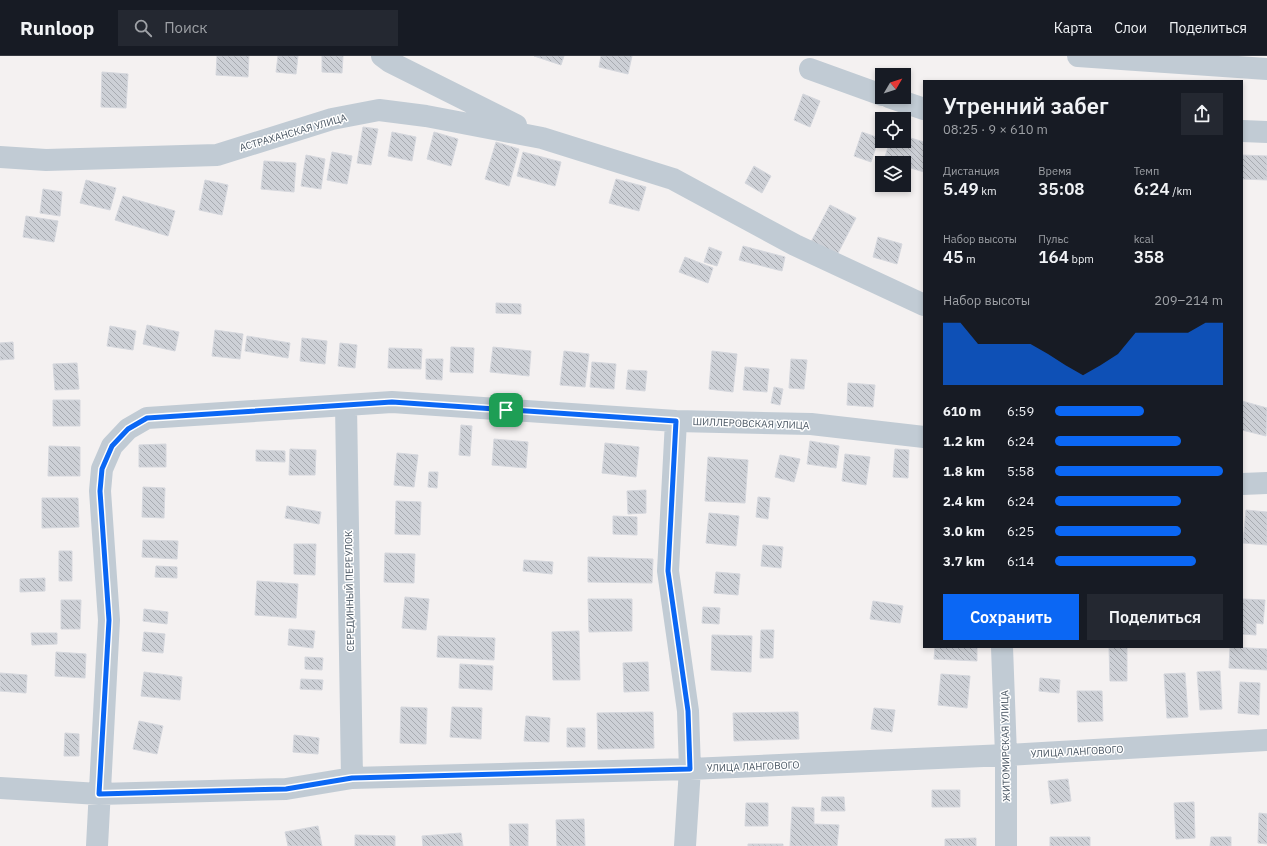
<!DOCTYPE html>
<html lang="ru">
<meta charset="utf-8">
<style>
:root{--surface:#171b24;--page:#242831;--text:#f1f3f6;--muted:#9ea1a6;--line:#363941;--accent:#0b67f4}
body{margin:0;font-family:"IBM Plex Sans",sans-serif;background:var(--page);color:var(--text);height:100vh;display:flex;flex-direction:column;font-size:15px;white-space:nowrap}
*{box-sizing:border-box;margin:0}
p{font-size:13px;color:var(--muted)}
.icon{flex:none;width:22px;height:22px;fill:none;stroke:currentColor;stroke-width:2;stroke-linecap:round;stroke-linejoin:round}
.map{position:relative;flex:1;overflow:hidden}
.sheet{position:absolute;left:923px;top:24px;width:320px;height:568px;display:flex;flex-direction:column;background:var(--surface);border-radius:0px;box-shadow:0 2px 6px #0003}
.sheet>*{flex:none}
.needle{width:26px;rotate:51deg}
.tools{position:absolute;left:875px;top:12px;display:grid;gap:8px}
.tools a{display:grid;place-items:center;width:36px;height:36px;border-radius:0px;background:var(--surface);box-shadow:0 2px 6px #0003;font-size:20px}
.pin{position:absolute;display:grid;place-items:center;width:34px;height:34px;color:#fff;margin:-17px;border-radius:8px;box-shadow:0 2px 6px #0006}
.round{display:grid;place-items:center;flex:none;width:42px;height:42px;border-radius:0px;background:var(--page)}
.summary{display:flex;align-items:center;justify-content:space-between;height:68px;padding:0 20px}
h1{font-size:22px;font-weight:600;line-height:30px}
.figures{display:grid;grid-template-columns:repeat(3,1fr);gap:6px;height:68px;padding:4px 20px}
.figures div{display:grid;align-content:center}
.figures b{font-size:17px;font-weight:600}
.figures small{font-size:11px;font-weight:400}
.figures p{font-size:11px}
.chart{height:112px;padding:8px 20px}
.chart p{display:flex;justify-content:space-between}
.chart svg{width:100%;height:72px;margin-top:4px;fill:var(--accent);opacity:.7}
.action{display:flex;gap:8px;margin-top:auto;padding:8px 20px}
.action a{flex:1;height:46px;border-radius:0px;background:var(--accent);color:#fff;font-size:16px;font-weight:600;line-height:46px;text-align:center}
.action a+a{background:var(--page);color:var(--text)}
ul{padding:0 20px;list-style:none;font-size:13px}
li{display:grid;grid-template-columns:64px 48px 1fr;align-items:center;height:30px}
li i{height:10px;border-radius:5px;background:var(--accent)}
header{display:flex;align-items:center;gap:24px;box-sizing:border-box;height:56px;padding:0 20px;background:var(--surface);border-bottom:1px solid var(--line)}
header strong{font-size:19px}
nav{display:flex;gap:22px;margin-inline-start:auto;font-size:14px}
.search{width:280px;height:36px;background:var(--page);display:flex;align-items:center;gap:10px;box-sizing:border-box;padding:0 14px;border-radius:0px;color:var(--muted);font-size:15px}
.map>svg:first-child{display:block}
.building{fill:url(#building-back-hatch);stroke:#d5d7dd}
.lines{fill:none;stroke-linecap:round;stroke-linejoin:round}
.minor{stroke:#c1cbd4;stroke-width:22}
.route-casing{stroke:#fff;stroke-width:8}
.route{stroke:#0b67f4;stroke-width:5}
.labels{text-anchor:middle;stroke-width:3;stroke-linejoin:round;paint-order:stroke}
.street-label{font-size:10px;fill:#475461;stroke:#fff}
</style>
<header>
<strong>Runloop</strong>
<div class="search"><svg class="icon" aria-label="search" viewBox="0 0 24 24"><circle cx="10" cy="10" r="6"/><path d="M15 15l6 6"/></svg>Поиск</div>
<nav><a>Карта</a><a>Слои</a><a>Поделиться</a></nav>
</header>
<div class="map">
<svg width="1267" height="790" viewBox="0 0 1267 790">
<defs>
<pattern id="building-back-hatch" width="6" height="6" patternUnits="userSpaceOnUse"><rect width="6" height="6" fill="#cdd0d6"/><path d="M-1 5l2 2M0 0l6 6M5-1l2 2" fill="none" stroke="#a8abb1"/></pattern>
</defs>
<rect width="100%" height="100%" fill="#f4f1f1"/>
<path class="building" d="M217,0H249L248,21L216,19Z
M278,0H298L296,18L276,16Z
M322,0H343L342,17L322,16Z
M534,0H564L561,9Z
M601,0H632L628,18L599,11Z
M102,16L128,18L126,52L101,51Z
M803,38L820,45L810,71L794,64Z
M363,71L378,73L371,109L357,107Z
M392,76L416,81L412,105L388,100Z
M434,76L458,83L451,110L427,103Z
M862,76L879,82L871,106L854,100Z
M904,80L924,86V116L904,110V107H893L884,104L890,85H904Z
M496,86L519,93L509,130L485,123Z
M332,96L352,100L347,128L327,124Z
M523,96L561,106L555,130L517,120Z
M306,99L325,103L321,133L301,130Z
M1242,99L1267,100V124L1242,123Z
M264,105L296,107L294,136L261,133Z
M754,110L771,120L762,137L745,127Z
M616,123L646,131L639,155L609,147Z
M86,124L116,132L110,154L80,147Z
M205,124L228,129L222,159L199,154Z
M43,133L62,136L60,160L40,157Z
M123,140L175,155L168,180L115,164Z
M830,149L856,162L837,199L811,186Z
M26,160L58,165L54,186L23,181Z
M878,181L902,188L897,208L873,201Z
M743,190L785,201L782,215L739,204Z
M709,191L722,196L717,210L704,206Z
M685,201L713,212L708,227L679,216Z
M496,247L521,248V258L496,257Z
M147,269L179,276L175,295L143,288Z
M110,270L136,275L133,294L107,290Z
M215,274L243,278L240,303L212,300Z
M247,280L290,287L288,302L245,295Z
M302,282L327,285L325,308L300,305Z
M13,286L14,303L0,304V287Z
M340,287L357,289L355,312L338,310Z
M451,291L474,292L473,317L450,316Z
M493,291L531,295L529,320L490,316Z
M389,292L422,293L421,313L388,312Z
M564,295L589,298L585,331L560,329Z
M712,295L737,298L733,336L709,333Z
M426,303H443L442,324L426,323Z
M791,303L807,304L804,333L789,332Z
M592,306L616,308L614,333L590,331Z
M77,307L79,333L55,334L53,308Z
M745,311L769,313L767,336L743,334Z
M628,314L647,315L645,335L626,333Z
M848,327L875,329L873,351L847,349Z
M774,331L783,333L780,349L771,347Z
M53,344H80V370H53Z
M1242,345L1267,352L1266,380L1242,374Z
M461,369L472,370L470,400L459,399Z
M494,383L528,386L526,412L492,409Z
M810,385L839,390L836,412L807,408Z
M605,387L639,391L636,421L602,417Z
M166,388V411H139V389Z
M49,390L80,391V420H48Z
M290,393L316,394L315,419H289Z
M895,393L909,394L908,422L893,421Z
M256,394L285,395V406L256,405Z
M397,397L418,399L414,431L394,429Z
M845,398L870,401L866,429L842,425Z
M780,399L800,403L794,426L775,421Z
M708,401L748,404L745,447L705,445Z
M429,416H438L437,432L428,431Z
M143,431L165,432L164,462L142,461Z
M646,434V457L628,458L627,435Z
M758,441L770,442L768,463L756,461Z
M42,442H78L79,471L42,472Z
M396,445L421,446L420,479L395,478Z
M287,450L321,456L319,468L285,462Z
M1246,454L1267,456V489L1243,487Z
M709,457L739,460L736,490L706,487Z
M613,460L637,461V479L613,478Z
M143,484L178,485L177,503L142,501Z
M294,488H316L315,519L294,518Z
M763,489L783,491L781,512L761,510Z
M59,495H72V525H59Z
M385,497L415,498L414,527L384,526Z
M588,501L653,503L652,527L588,526Z
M524,504L553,506L552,518L523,515Z
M156,510L177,511V522L155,521Z
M716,516L740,518L738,539L714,537Z
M45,522V535L20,536V523Z
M257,525L298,528L296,562L255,559Z
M405,541L429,543L426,574L402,572Z
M588,543H632V575L589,576Z
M1242,543L1265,544L1263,568L1256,567V579L1242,578Z
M61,544H81L80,573H61Z
M873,545L903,550L900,567L870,563Z
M703,551L720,552L719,568L702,567Z
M144,553L168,556L167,568L143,565Z
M289,573L315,575L313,592L288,589Z
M761,574H774L773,602H760Z
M579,575L580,624H553L552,576Z
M144,576L165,578L163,597L142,595Z
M31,577H57V588L32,589Z
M712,579L752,580L751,616L711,614Z
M438,580L495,582L494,604L437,601Z
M935,591H977V605L934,603Z
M1109,591H1127V625H1110Z
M1230,591L1267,593V614L1229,612Z
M56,596L86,598L85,622L55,620Z
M305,601L323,602L322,614L305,613Z
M648,606L649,635L624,636L623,607Z
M460,608L493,610L492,634L459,632Z
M1220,615L1222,653L1200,654L1197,616Z
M144,616L182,621L180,644L141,640Z
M0,617L27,619L26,637L0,635Z
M1185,617L1188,661L1167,662L1164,618Z
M941,618L970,620L967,652L938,649Z
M1040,622L1060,624L1059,637L1039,635Z
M301,623L323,624L322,634L300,633Z
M1240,626L1260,627L1259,659L1238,657Z
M1077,635H1102L1103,665L1078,666Z
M401,651L427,652L426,688L400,687Z
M452,651L482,652L481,683L450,681Z
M874,652L895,654L892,676L871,673Z
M653,656L654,692L598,693L597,657Z
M798,656L799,683L734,685L733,657Z
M526,660L550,662L549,686L524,685Z
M139,665L163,670L157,698L133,693Z
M567,672H585V691H567Z
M65,677L79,678V700H64Z
M294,679L319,682L318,698L293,696Z
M1068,723L1071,745L1051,748L1048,725Z
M932,734H960V751H932Z
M822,741H844L845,755H821Z
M1194,746L1195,782L1176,783L1174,747Z
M746,747H768V770H745Z
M792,751L814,752V768L839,769L837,790H790Z
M1259,757L1267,758V788L1258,787Z
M584,763L585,790H557L556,764Z
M509,768H528V790H510Z
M318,770L322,790H288L285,776Z
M461,777L463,790H423L422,780Z
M355,779L395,780V790H355Z
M1050,781H1090V790H1050Z
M1211,781H1231V790H1210Z
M976,782V790H945V783Z
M748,788H783V790H748Z"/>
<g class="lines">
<path class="minor" d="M382,0L390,6L516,69
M1078,0L1267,13
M810,13L882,39
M889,41L924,53
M1242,75L1267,76
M0,101L46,104L217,99L332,63L379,54L426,60L542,82L673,123L795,189L924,249
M346,349L352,722
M676,365L668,515L688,655L690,713L685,790
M1242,428L1267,427
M1002,591L1006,699V790
M0,732L99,738L286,733L352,722L690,713L1006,699L1267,684
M97,790L109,564L100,435L102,413L112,390L128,373L147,362L392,346L676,365L811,368L924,381"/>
</g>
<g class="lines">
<defs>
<path id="route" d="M392,346L676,365L668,515L688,655L690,713L352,722L286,733L99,738L109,564L100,435L102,413L112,390L128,373L147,362Z"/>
</defs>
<use href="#route" class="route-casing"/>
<use href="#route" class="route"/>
</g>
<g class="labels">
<g class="street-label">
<text transform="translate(293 76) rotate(-16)" y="4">АСТРАХАНСКАЯ УЛИЦА</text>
<text transform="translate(751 367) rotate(2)" y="4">ШИЛЛЕРОВСКАЯ УЛИЦА</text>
<text transform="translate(349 535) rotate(-91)" y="4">СЕРЕДИННЫЙ ПЕРЕУЛОК</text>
<text transform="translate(1005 690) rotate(-91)" y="4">ЖИТОМИРСКАЯ УЛИЦА</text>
<text transform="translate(1077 695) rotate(-3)" y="4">УЛИЦА ЛАНГОВОГО</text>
<text transform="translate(753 710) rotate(-2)" y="4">УЛИЦА ЛАНГОВОГО</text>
</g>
</g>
</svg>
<div class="tools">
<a><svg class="needle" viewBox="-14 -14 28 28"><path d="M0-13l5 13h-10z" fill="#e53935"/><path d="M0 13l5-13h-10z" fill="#9ea1a6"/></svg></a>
<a><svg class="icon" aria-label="locate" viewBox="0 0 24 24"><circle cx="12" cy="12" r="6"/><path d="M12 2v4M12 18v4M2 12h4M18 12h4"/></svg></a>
<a><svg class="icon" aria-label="layers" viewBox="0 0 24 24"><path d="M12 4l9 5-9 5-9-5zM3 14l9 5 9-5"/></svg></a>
</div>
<div class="pin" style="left:506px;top:354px;background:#1e9e55"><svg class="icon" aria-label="arrive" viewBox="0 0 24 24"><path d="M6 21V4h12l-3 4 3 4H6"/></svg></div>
<section class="sheet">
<div class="summary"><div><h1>Утренний забег</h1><p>08:25 · 9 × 610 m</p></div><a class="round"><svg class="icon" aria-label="share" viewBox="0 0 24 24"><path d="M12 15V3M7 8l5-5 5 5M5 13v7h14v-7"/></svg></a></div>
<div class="figures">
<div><p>Дистанция</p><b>5.49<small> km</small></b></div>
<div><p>Время</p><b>35:08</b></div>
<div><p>Темп</p><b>6:24<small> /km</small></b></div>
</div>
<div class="figures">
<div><p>Набор высоты</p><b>45<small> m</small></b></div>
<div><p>Пульс</p><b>164<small> bpm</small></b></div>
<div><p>kcal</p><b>358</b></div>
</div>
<div class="chart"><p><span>Набор высоты</span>209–214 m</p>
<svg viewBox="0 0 160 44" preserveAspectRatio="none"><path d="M0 44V6L10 6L20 19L30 19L40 19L50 19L60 25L70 32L80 38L90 32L100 25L110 12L120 12L130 12L140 12L150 6L160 6V44z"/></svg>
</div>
<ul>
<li><b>610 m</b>6:59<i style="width:53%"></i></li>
<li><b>1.2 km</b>6:24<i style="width:75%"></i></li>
<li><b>1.8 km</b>5:58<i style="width:100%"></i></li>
<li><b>2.4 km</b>6:24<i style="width:75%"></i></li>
<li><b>3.0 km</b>6:25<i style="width:75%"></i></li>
<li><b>3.7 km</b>6:14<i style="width:84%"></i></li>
</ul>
<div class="action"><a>Сохранить</a><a>Поделиться</a></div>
</section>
</div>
